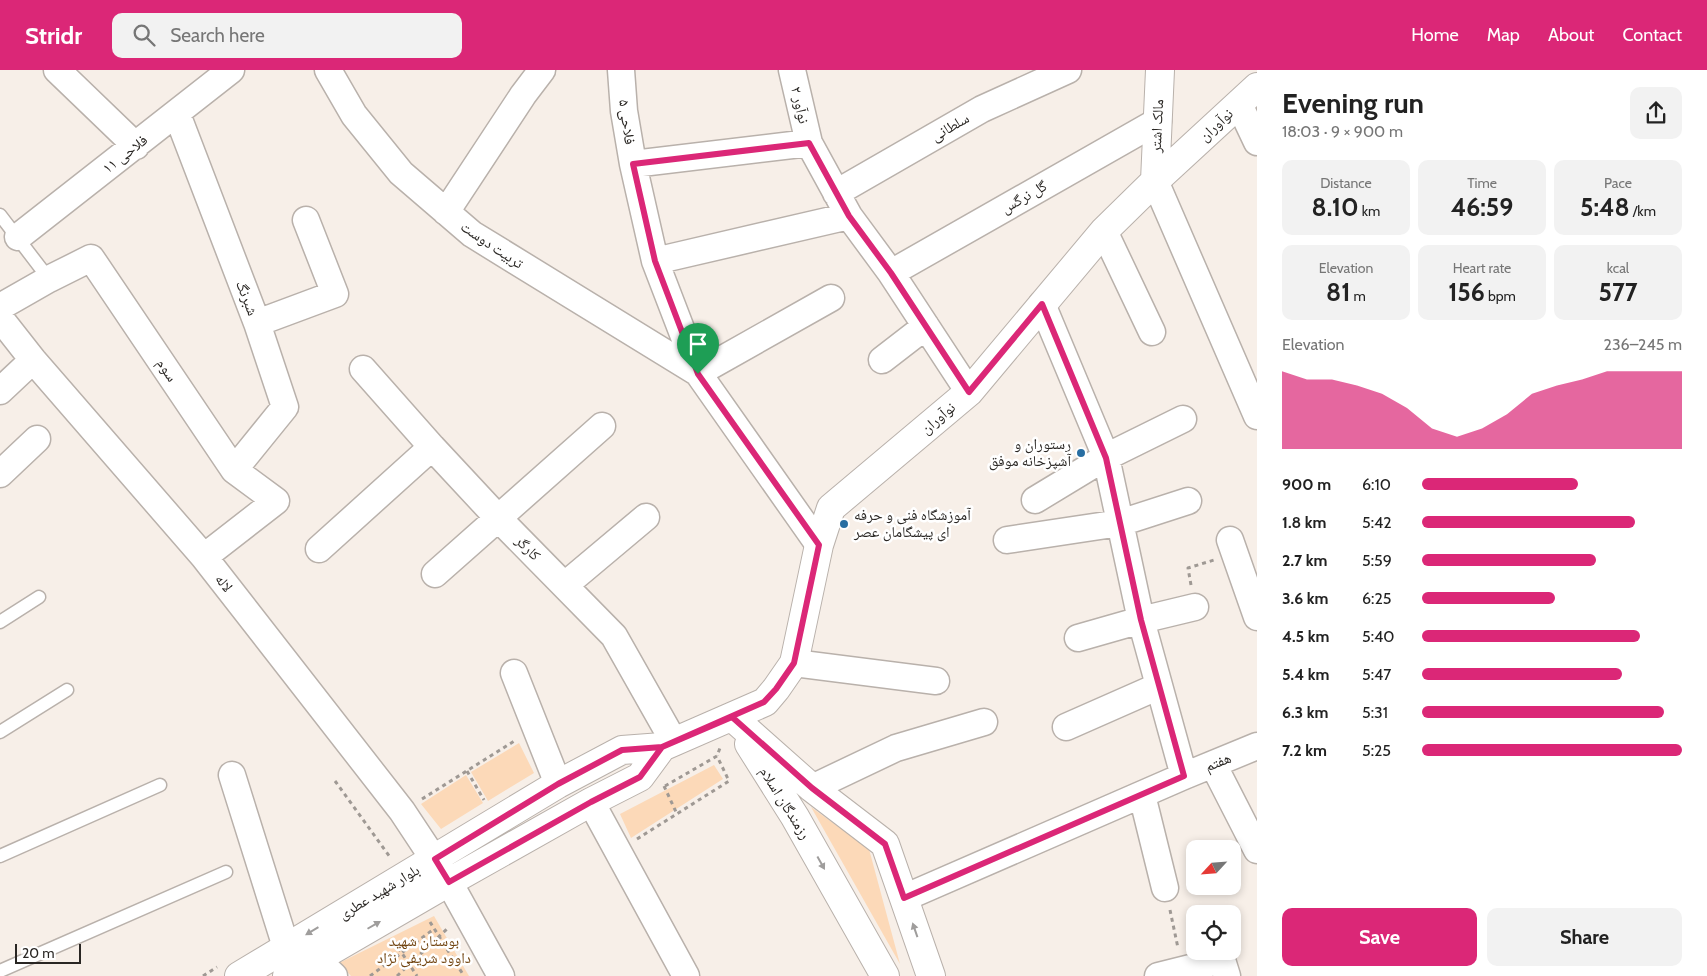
<!DOCTYPE html>
<meta charset="utf-8">
<style>
:root{--surface:#fff;--page:#f2f2f2;--text:#222;--muted:#767676;--accent:#db2777}
body{margin:0;font-family:Cabin,"Noto Naskh Arabic",sans-serif;background:var(--page);color:var(--text);height:100vh;display:flex;flex-direction:column;font-size:19px;white-space:nowrap}
*{box-sizing:border-box;margin:0}
p{font-size:16px;color:var(--muted)}
.icon{flex:none;width:28px;height:28px;fill:none;stroke:currentColor;stroke-width:2;stroke-linecap:round;stroke-linejoin:round}
.map{position:relative;flex:1;overflow:hidden}
.side{display:flex;flex-direction:column;background:var(--surface);width:450px}
.side>*{flex:none}
.needle{width:32px;rotate:244deg}
.buttons{position:absolute;left:1186px;top:770px;display:grid;gap:10px}
.buttons a{display:grid;place-items:center;width:55px;height:55px;border-radius:10px;background:var(--surface);box-shadow:0 2px 8px #0003;font-size:25px}
.scale{position:absolute;left:15px;bottom:12px;width:66px;box-sizing:border-box;padding-left:5px;border:2px solid #292623;border-top:0;font-size:14px;line-height:18px;white-space:nowrap;color:#292623;-webkit-text-stroke:4px #fff;paint-order:stroke}
.pin{position:absolute;display:grid;place-items:center;width:42px;height:42px;color:#fff;margin:-51px -21px;border-radius:50% 50% 50% 0;rotate:-45deg;box-shadow:0 0 5px #0007}
.pin .icon{rotate:45deg}
.round{display:grid;place-items:center;flex:none;width:52px;height:52px;border-radius:10px;background:var(--page)}
.summary{display:flex;align-items:center;justify-content:space-between;height:85px;padding:0 25px}
h1{font-size:28px;font-weight:700;line-height:38px}
.stats{display:grid;grid-template-columns:repeat(3,1fr);gap:8px;height:85px;padding:5px 25px}
.stats div{display:grid;align-content:center;border-radius:10px;background:var(--page);text-align:center}
.stats b{font-size:25px;font-weight:700}
.stats small{font-size:14px;font-weight:400}
.stats p{font-size:14px}
.chart{height:140px;padding:10px 25px}
.chart p{display:flex;justify-content:space-between}
.chart svg{width:100%;height:90px;margin-top:5px;fill:var(--accent);opacity:.7}
.primary-button{display:flex;gap:10px;margin-top:auto;padding:10px 25px}
.primary-button a{flex:1;height:58px;border-radius:10px;background:var(--accent);color:#fff;font-size:20px;font-weight:700;line-height:58px;text-align:center}
.primary-button a+a{background:var(--page);color:var(--text)}
ul{padding:0 25px;list-style:none;font-size:16px}
li{display:grid;grid-template-columns:80px 60px 1fr;align-items:center;height:38px}
li i{height:12px;border-radius:6px;background:var(--accent)}
header{display:flex;align-items:center;gap:30px;box-sizing:border-box;height:70px;padding:0 25px;background:var(--accent);color:#fff}
header strong{font-size:24px}
nav{display:flex;gap:28px;margin-inline-start:auto;font-size:18px}
.search{width:350px;height:45px;background:var(--page);display:flex;align-items:center;gap:12px;box-sizing:border-box;padding:0 18px;border-radius:10px;color:var(--muted);font-size:19px}
main{display:flex;flex:1;min-height:0}
.map>svg:first-child{display:block}
.green{fill:#fcd9b8}
.lines{fill:none;stroke-linecap:round;stroke-linejoin:round}
.service-casing{stroke:#b9b1ab;stroke-width:15}
.minor-casing{stroke:#b9b1ab;stroke-width:29}
.tertiary-casing{stroke:#b9b1ab;stroke-width:30}
.path{stroke:#9f9994;stroke-width:3;stroke-dasharray:4 4;stroke-linecap:butt}
.service{stroke:#fff;stroke-width:12}
.minor{stroke:#fff;stroke-width:26}
.tertiary{stroke:#fff;stroke-width:28}
.oneway{fill:#9f9d9c}
.route-casing{stroke:#fff;stroke-width:10}
.route{stroke:#db2777;stroke-width:6}
.poi-dot{fill:#286ea2;stroke:#fff;stroke-width:2}
.labels{text-anchor:middle;stroke-width:5;stroke-linejoin:round;paint-order:stroke}
.street-label{font-size:15px;fill:#292623;stroke:#fff}
.poi-label{font-size:15px;fill:#292623;stroke:#fff;text-anchor:end}
.park-label{font-size:15px;fill:#724511;stroke:#fff}
</style>
<header>
<strong>Stridr</strong>
<div class="search"><svg class="icon" aria-label="search" viewBox="0 0 24 24"><circle cx="10" cy="10" r="6"/><path d="M15 15l6 6"/></svg>Search here</div>
<nav><a>Home</a><a>Map</a><a>About</a><a>Contact</a></nav>
</header>
<main>
<div class="map">
<svg width="1257" height="906" viewBox="0 0 1257 906">
<rect width="100%" height="100%" fill="#f7efe8"/>
<path class="green" d="M519,673L534,703L488,731L471,702Z
M714,695L723,709L631,768L620,744Z
M466,705L483,733L441,759L421,734Z
M811,737L869,779L900,894Z
M434,846L469,906H351L339,893Z"/>
<g class="lines">
<defs>
<path id="service" d="M0,145L49,209
M0,552L39,527
M0,662L67,620
M0,786L160,715
M0,901L226,802"/>
<path id="minor" d="M57,0L136,76
M328,0L354,45L401,103L472,164L698,303L831,228
M621,0L624,41L633,94L655,191L698,303L819,475
M792,0L809,73L849,146L891,203L969,322
M1239,34L1257,72
M177,44L257,253L285,337L234,400
M633,94L809,73
M1155,111L1257,346
M836,123L982,39L1068,0
M446,142L523,25L542,0
M1104,161L1152,262
M18,167L231,0
M655,191L849,146
M891,203L1158,51
M1042,234L1106,387L1141,550L1184,706
M0,237L49,209L91,188L234,400L276,431L204,487
M0,248L33,290L204,487L402,741L449,812L501,906
M257,253L335,224L306,150
M882,290L926,256
M363,299L432,377L499,449L614,566L674,672
M0,321L33,290
M0,404L37,369
M1035,430L1106,387L1183,349
M1007,470L1120,453L1188,431
M1230,470L1257,547
M319,479L432,377
M435,504L602,356
M565,515L646,447
M1078,568L1141,550L1195,537
M794,593L936,611
M514,603L558,714
M1066,657L1159,616
M1213,694L1257,780
M232,705L286,877
M812,718L896,678L984,652
M1142,725L1165,818
M591,732L686,906
M904,828L1184,706L1257,676
M316,889L334,906
M1158,906L1222,890L1227,906"/>
<path id="tertiary" d="M1155,111L1160,0
M732,647L812,718L885,774L931,906
M749,674L795,747L885,906
M239,906L558,714L622,680L662,677L765,632L776,619L794,593L819,475L831,438L969,322L1104,161L1155,111L1257,17
M287,906L449,812L591,732L640,707L662,677"/>
</defs>
<use href="#service" class="service-casing"/>
<use href="#minor" class="minor-casing"/>
<use href="#tertiary" class="tertiary-casing"/>
<path class="path" d="M1191,515L1188,498L1214,490
M467,701L484,730
M335,711L390,787
M664,716L677,744
M665,716L717,686L720,678
M422,729L516,670
M637,769L729,711L717,686
M1170,840L1178,878
M430,852L464,906
M394,871L417,906
M203,906L217,897
M370,906L434,859
M397,906L447,859"/>
<use href="#service" class="service"/>
<use href="#minor" class="minor"/>
<use href="#tertiary" class="tertiary"/>
</g>
<defs><path id="oneway-solid" d="M-6-.8H1V-3.2L6.5 0L1 3.2V.8H-6Z" transform="scale(1.25)"/></defs>
<g class="oneway">
<use href="#oneway-solid" transform="translate(821 793) rotate(61)"/>
<use href="#oneway-solid" transform="translate(374 855) rotate(-30)"/>
<use href="#oneway-solid" transform="translate(915 860) rotate(-109)"/>
<use href="#oneway-solid" transform="translate(312 861) rotate(149)"/>
</g>
<g class="lines">
<defs>
<path id="route" d="M698,304L819,475L794,593L776,619L764,632L662,677L622,680L558,714L435,789L449,812L591,732L640,707L662,677L732,647L812,718L885,774L904,828L1184,706L1141,550L1106,388L1042,234L969,322L891,203L849,146L809,73L633,94L655,191L698,304"/>
</defs>
<use href="#route" class="route-casing"/>
<use href="#route" class="route"/>
</g>
<g class="poi-dot">
<circle cx="1081" cy="383" r="5"/>
<circle cx="844" cy="454" r="5"/>
</g>
<g class="labels">
<g class="street-label">
<text transform="translate(800 35) rotate(77)" y="5">نوآور ۲</text>
<text transform="translate(627 52) rotate(82)" y="5">فلاحی ۵</text>
<text transform="translate(1216 55) rotate(-43)" y="5">نوآوران</text>
<text transform="translate(1157 56) rotate(-87)" y="5">مالک اشتر</text>
<text transform="translate(950 57) rotate(-30)" y="5">سلطانی</text>
<text transform="translate(125 84) rotate(-38)" y="5">فلاحی ۱۱</text>
<text transform="translate(1024 127) rotate(-30)" y="5">گل نرگس</text>
<text transform="translate(492 175) rotate(34)" y="5">تربیت دوست</text>
<text transform="translate(247 228) rotate(69)" y="5">شبرنگ</text>
<text transform="translate(167 300) rotate(56)" y="5">سوم</text>
<text transform="translate(938 348) rotate(-40)" y="5">نوآوران</text>
<text transform="translate(528 478) rotate(45)" y="5">کارگر</text>
<text transform="translate(224 513) rotate(52)" y="5">لاله</text>
<text transform="translate(1218 692) rotate(-22)" y="5">هفتم</text>
<text transform="translate(785 733) rotate(58)" y="5">رزمندگان اسلام</text>
<text transform="translate(379 822) rotate(-31)" y="5">بلوار شهید عطری</text>
</g>
<g class="poi-label">
<text x="1071" y="379">رستوران و<tspan x="1071" dy="17">آشپزخانه موفق</tspan></text>
<text x="854" y="450" text-anchor="start">آموزشگاه فنی و حرفه<tspan x="854" dy="17">ای پیشگامان عصر</tspan></text>
</g>
<g class="park-label">
<text x="424" y="876">بوستان شهید<tspan x="424" dy="17">داوود شریفی نژاد</tspan></text>
</g>
</g>
</svg>
<div class="buttons">
<a><svg class="needle" viewBox="-14 -14 28 28"><path d="M0-13l5 13h-10z" fill="#e53935"/><path d="M0 13l5-13h-10z" fill="#767676"/></svg></a>
<a><svg class="icon" aria-label="locate" viewBox="0 0 24 24"><circle cx="12" cy="12" r="6"/><path d="M12 2v4M12 18v4M2 12h4M18 12h4"/></svg></a>
</div>
<div class="scale">20 m</div>
<div class="pin" style="left:698px;top:304px;background:#1e9e55"><svg class="icon" aria-label="arrive" viewBox="0 0 24 24"><path d="M6 21V4h12l-3 4 3 4H6"/></svg></div>
</div>
<section class="side">
<div class="summary"><div><h1>Evening run</h1><p>18:03 · 9 × 900 m</p></div><a class="round"><svg class="icon" aria-label="share" viewBox="0 0 24 24"><path d="M12 15V3M7 8l5-5 5 5M5 13v7h14v-7"/></svg></a></div>
<div class="stats">
<div><p>Distance</p><b>8.10<small> km</small></b></div>
<div><p>Time</p><b>46:59</b></div>
<div><p>Pace</p><b>5:48<small> /km</small></b></div>
</div>
<div class="stats">
<div><p>Elevation</p><b>81<small> m</small></b></div>
<div><p>Heart rate</p><b>156<small> bpm</small></b></div>
<div><p>kcal</p><b>577</b></div>
</div>
<div class="chart"><p><span>Elevation</span>236–245 m</p>
<svg viewBox="0 0 160 44" preserveAspectRatio="none"><path d="M0 44V6L10 10L20 10L30 13L40 17L50 24L60 34L70 38L80 34L90 27L100 17L110 13L120 10L130 6L140 6L150 6L160 6V44z"/></svg>
</div>
<ul>
<li><b>900 m</b>6:10<i style="width:60%"></i></li>
<li><b>1.8 km</b>5:42<i style="width:82%"></i></li>
<li><b>2.7 km</b>5:59<i style="width:67%"></i></li>
<li><b>3.6 km</b>6:25<i style="width:51%"></i></li>
<li><b>4.5 km</b>5:40<i style="width:84%"></i></li>
<li><b>5.4 km</b>5:47<i style="width:77%"></i></li>
<li><b>6.3 km</b>5:31<i style="width:93%"></i></li>
<li><b>7.2 km</b>5:25<i style="width:100%"></i></li>
</ul>
<div class="primary-button"><a>Save</a><a>Share</a></div>
</section>
</main>
